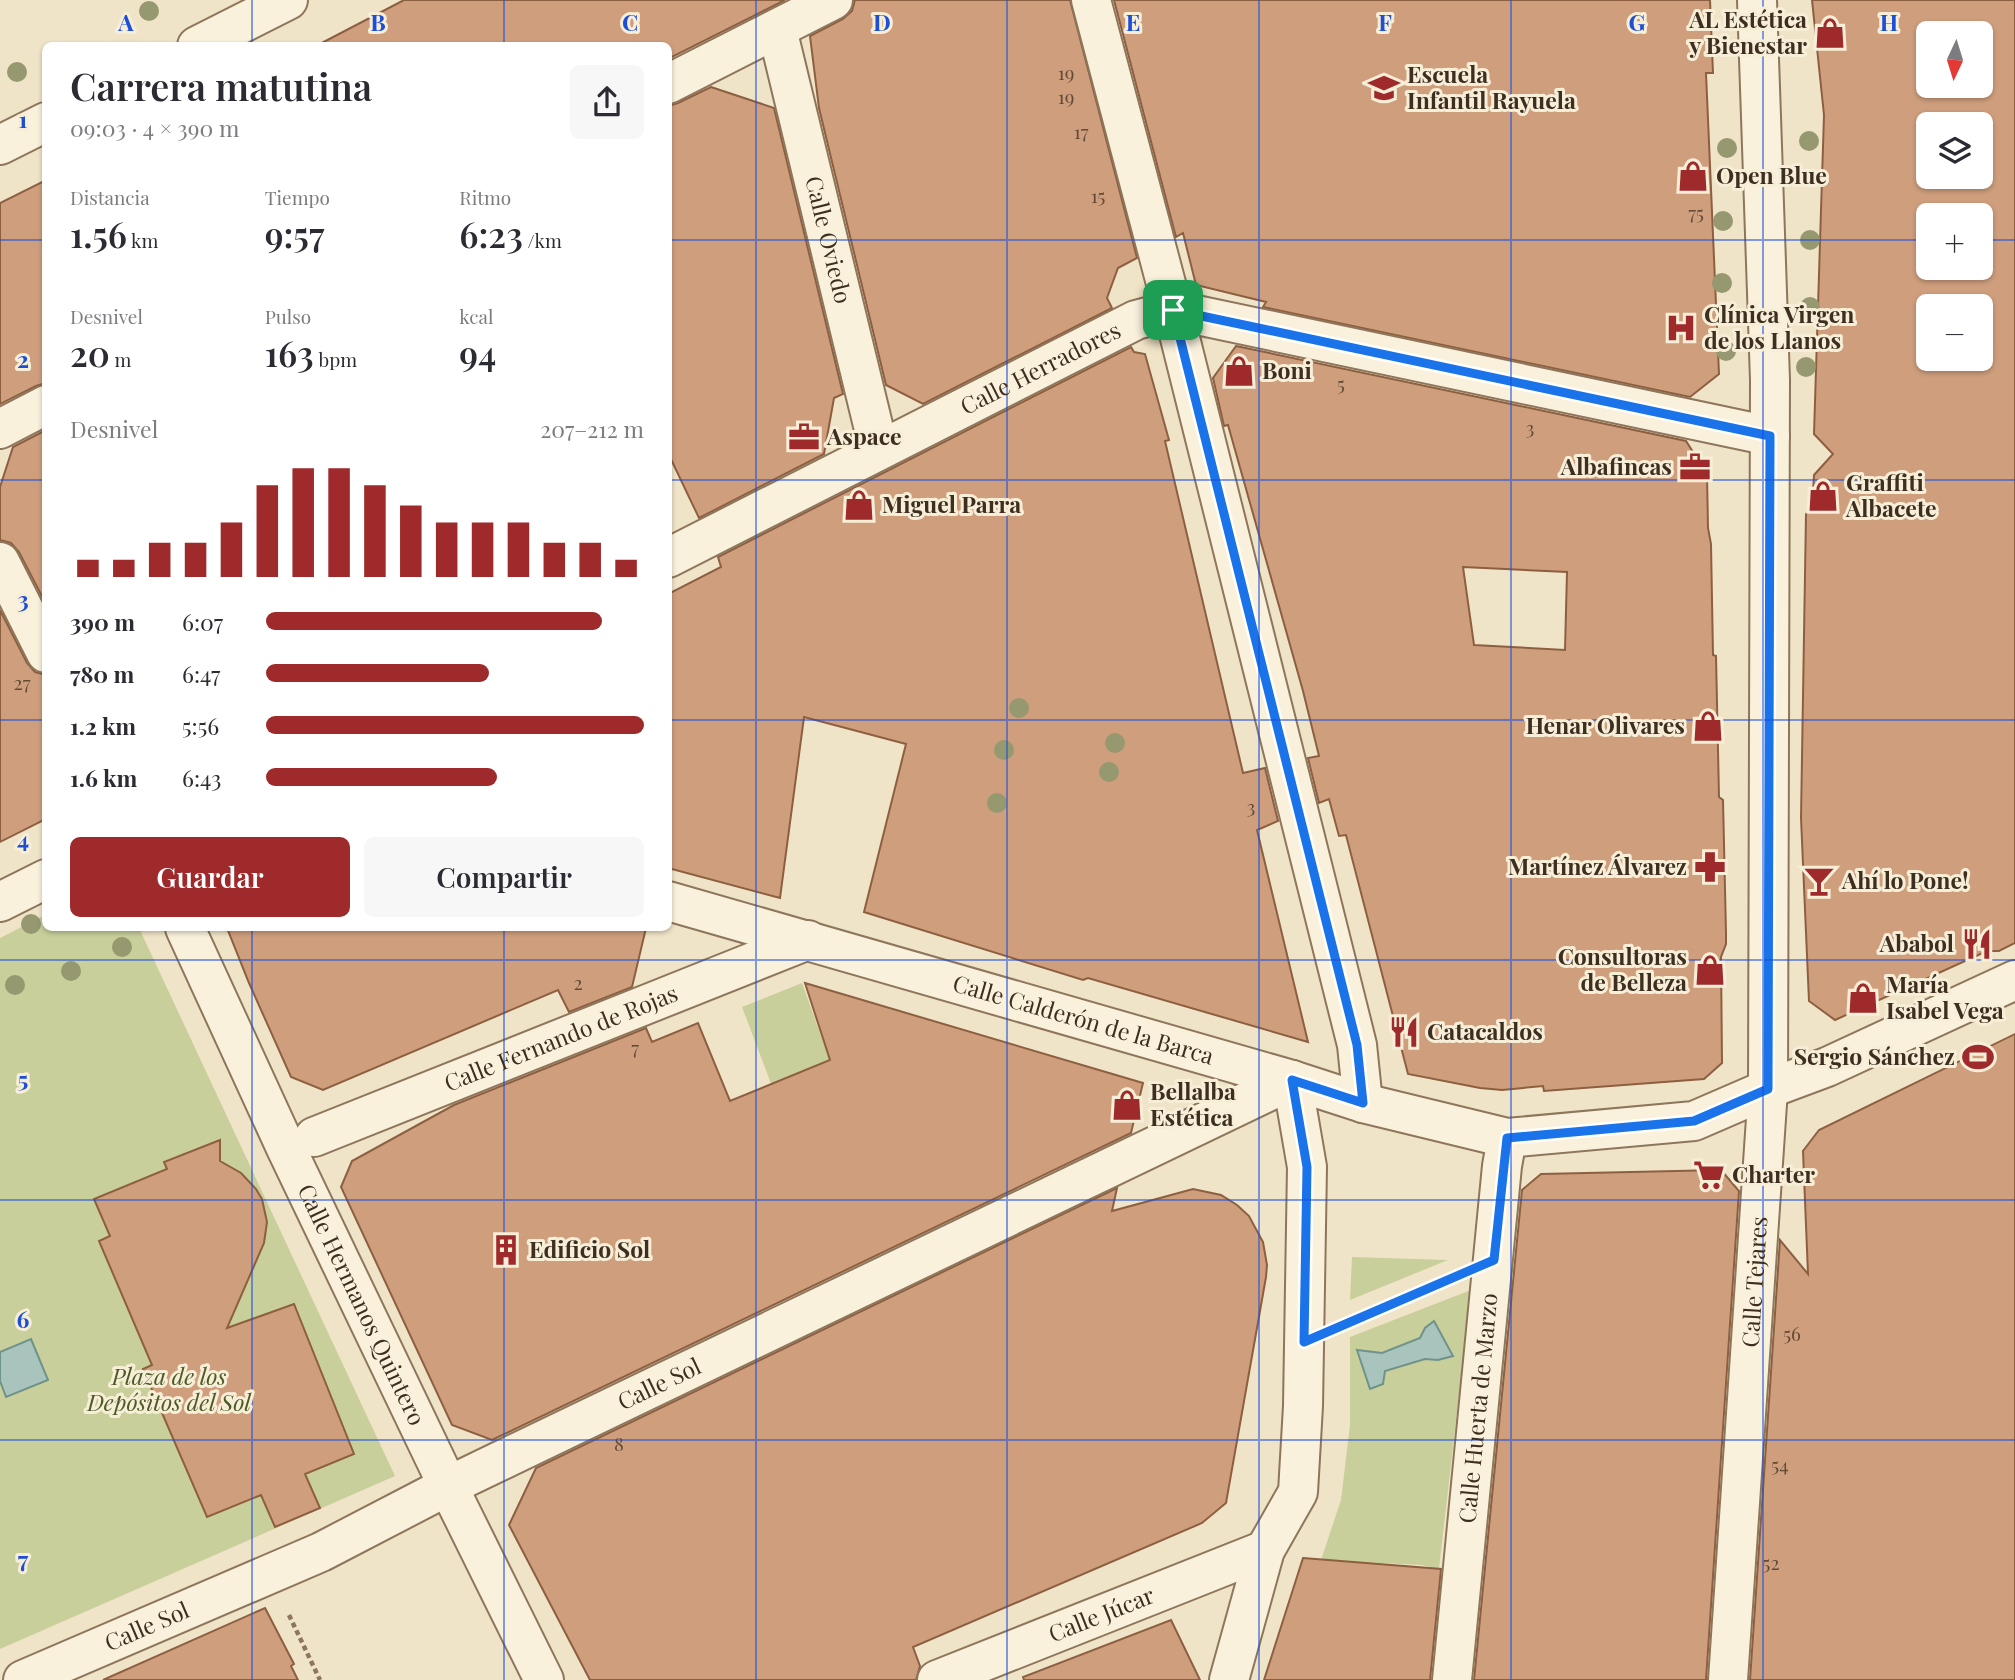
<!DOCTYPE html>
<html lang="es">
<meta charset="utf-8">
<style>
:root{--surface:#fff;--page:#f7f7f7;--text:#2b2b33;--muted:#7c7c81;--accent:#9e2a2b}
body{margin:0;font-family:"Playfair Display",serif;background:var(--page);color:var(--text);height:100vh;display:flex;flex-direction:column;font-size:26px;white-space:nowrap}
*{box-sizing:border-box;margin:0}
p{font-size:23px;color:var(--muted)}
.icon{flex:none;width:38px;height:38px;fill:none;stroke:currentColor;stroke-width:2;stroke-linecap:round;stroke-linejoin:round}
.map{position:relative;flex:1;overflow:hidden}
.sheet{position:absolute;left:42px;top:42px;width:630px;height:889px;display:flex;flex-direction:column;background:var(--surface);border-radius:10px;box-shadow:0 2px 5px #0004}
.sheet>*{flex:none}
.needle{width:46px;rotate:184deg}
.controls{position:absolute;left:1916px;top:21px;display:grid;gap:14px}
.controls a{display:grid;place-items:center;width:77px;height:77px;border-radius:10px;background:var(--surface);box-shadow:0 2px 5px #0004;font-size:35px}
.pin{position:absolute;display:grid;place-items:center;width:60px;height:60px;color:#fff;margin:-30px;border-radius:14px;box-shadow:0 4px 10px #0006}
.round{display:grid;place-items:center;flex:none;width:74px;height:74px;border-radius:10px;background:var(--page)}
.headline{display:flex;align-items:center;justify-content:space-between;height:119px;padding:0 28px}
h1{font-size:38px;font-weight:600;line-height:52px}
.metrics{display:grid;grid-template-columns:repeat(3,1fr);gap:10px;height:119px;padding:7px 28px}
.metrics div{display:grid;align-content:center}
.metrics b{font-size:35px;font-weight:600}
.metrics small{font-size:19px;font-weight:400}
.metrics p{font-size:19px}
.chart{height:196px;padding:14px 28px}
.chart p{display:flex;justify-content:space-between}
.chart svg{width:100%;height:126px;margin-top:7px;stroke:var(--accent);stroke-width:6}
.action{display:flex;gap:14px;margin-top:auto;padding:14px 28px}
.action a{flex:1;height:80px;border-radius:10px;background:var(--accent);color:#fff;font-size:28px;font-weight:600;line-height:80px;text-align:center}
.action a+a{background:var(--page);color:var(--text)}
ul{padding:0 28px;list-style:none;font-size:23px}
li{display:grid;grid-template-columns:112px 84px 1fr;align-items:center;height:52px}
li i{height:18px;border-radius:9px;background:var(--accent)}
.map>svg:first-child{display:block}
.green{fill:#c9cf9b}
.water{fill:#a9c4bc;stroke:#6f938a;stroke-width:2}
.building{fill:#cf9f7d;stroke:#8d5f41;stroke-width:2;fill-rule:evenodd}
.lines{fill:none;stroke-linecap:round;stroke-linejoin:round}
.street-casing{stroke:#8d765c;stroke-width:42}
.path{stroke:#8d765c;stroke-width:4.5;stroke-dasharray:5 3.5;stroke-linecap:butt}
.street{stroke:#faf1dc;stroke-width:38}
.tree{fill:#96986f}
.route-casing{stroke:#fff;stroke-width:14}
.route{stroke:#1a73e8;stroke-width:9}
.grid{fill:none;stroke:#1d4ed8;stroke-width:2;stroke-opacity:0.55}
.labels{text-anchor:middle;stroke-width:6;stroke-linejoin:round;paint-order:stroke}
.number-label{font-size:19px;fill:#624a37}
.poi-label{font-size:23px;font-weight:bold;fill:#3d2e20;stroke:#f7eed8;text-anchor:start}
.street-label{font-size:23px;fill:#3d2e20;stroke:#f7eed8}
.park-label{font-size:23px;font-style:italic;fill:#4d5a26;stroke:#f7eed8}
.grid-label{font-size:23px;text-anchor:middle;font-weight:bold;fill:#1d4ed8;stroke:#f7eed8;stroke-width:6;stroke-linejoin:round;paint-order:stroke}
</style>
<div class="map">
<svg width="2015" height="1680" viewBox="0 0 2015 1680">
<rect width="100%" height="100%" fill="#f0e4c8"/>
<path class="green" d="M45,915L46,928H139L395,1476L0,1649V938Z
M802,983L830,1061L797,1152L742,1007Z
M1352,1257L1448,1260L1350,1300Z
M1471,1290L1439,1569L1421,1565L1321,1560L1341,1500L1350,1425V1337Z"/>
<path class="water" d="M1434,1321L1453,1356L1438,1360L1425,1359L1385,1371L1383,1384L1370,1389L1357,1350L1382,1353L1420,1338L1425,1328Z
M31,1339L48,1380L6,1397L0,1381V1352Z"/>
<path class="building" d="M404,0H785L668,59V46H316Z
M855,0H1070L1137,258L1118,268L1107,298L1112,308L923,404L886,385L819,108L810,36L843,19L852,11Z
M1114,0H1710L1713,73H1706L1719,374L1690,397L1263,307L1266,302L1196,285L1183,233L1176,237Z
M1812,0H2015V943L1999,951H1987L1835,1020L1809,1001L1801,818L1806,514L1812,510L1814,475L1833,454L1814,434L1824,115ZM1928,33H1981V86H1928ZM1928,124H1981V177H1928ZM1928,215H1981V268H1928ZM1928,306H1981V359H1928Z
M711,87L774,108L843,394L834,398L824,454L699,518L668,453V106L678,103Z
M46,180V383L36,386L0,404V203Z
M1236,346L1686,441L1707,474L1708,528L1711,544L1713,655L1716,656L1719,797L1723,800L1726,933V944L1721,957L1722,1063L1704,1079L1544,1091L1543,1086L1502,1090L1480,1088L1408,1074L1346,835L1339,836L1329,799L1319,803L1308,758L1319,756L1303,691L1228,425L1224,426L1213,378ZM1463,567L1567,572L1565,650L1474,645Z
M1131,347L1134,352L1145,354L1169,440L1165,441L1243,773L1265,768L1278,821L1257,830L1308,1042L1088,978L1083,980L864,912L906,744L804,717L780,898L668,868V594L721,567L718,557Z
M46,430V604L19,552L11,543L0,540V487L13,447Z
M0,610L27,663L35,672L46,675V819L0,842Z
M227,928H646L632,987L569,1012L558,990L323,1090L291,1077L249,983Z
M805,983L1143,1083L1131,1133L492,1440L452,1425L341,1187L352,1161L454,1105L646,1028L652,1042L698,1023L730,1101L830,1060Z
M2015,1034V1680H1750L1780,1240L1808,1274L1803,1151L1819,1130Z
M220,1140V1161L241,1173L256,1189L262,1199L267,1222L264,1243L227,1328L294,1304L354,1454L305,1474L320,1508L275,1527L261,1495L207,1517L143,1369L152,1365L99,1241L110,1236L94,1199L167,1169L164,1162Z
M1721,1170L1739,1191L1706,1680H1474L1522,1190L1541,1174Z
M1117,1188L1112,1211L1193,1189L1221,1195L1237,1205L1249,1216L1263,1242L1267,1265L1266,1277L1226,1503L1202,1523L913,1647L920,1666L916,1680H590L509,1525L536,1468Z
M1303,1558L1441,1569L1430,1680H1264Z
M265,1608L294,1664L291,1666L298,1680H103Z
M1171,1620L1200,1680H1024L1023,1677Z"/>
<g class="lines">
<defs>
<g id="street">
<path d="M1091,0L1173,310L1357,1045L1363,1103"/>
<path id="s1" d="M777,29L879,450"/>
<path d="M197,46L288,0"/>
<path d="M668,84L833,0"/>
<path d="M0,145L46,122"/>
<path d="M0,429L46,405"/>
<path id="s2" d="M668,558L1136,320L1173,310L1770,436"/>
<path d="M0,562L46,653"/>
<path id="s3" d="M668,901L1292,1080L1363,1103L1507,1138L1694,1121L1768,1089L1827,1067L2015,980"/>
<path d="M0,902L46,879"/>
<path id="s4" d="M185,928L286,1148L448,1486L544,1680"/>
<path id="s5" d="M314,1137L808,940"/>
<path id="s6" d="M23,1680L321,1552L448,1486L1292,1080"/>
<path id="s7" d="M937,1680L1265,1550"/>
<path d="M1229,1680L1265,1550L1298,1492L1303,1406L1307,1167L1292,1080"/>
<path id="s8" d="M1452,1680L1502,1166L1507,1138"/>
<path id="s9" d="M1728,1680L1768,1089L1770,380L1757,0"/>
</g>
</defs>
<use href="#street" class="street-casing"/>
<path class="path" d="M1350,1322L1445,1281
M289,1615L320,1680"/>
<use href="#street" class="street"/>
</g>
<g class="tree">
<circle cx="149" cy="11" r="10"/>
<circle cx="17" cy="72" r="10"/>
<circle cx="1809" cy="141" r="10"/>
<circle cx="1727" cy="148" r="10"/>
<circle cx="1723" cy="221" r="10"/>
<circle cx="1810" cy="240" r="10"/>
<circle cx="1722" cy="283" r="10"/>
<circle cx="1810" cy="307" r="10"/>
<circle cx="1726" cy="351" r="10"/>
<circle cx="1806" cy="367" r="10"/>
<circle cx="1019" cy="708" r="10"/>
<circle cx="1115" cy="743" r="10"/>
<circle cx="1004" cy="750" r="10"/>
<circle cx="1109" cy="772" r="10"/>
<circle cx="997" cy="803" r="10"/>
<circle cx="31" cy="924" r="10"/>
<circle cx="122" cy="947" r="10"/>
<circle cx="71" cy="971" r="10"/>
<circle cx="15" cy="985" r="10"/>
</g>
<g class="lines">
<defs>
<path id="route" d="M1173,310L1770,436L1768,1089L1694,1121L1507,1138L1494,1260L1304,1342L1307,1167L1292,1080L1363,1103L1357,1045Z"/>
</defs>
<use href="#route" class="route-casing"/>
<use href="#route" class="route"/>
</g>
<path class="grid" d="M252,0V46M504,0V46M756,0V1680M1007,0V1680M1259,0V1680M1511,0V1680M1763,0V1680M0,240H46M668,240H1928M1981,240H2015M0,480H46M668,480H2015M0,720H46M668,720H2015M252,928V1680M504,928V1680M0,960H2015M0,1200H2015M0,1440H2015"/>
<defs>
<symbol id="shop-bare" viewBox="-9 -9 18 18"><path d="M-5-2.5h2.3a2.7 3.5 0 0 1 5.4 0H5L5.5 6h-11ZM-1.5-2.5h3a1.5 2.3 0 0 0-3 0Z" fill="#9e2a2b" stroke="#f7eed8" stroke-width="2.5" paint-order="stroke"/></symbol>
<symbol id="school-bare" viewBox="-9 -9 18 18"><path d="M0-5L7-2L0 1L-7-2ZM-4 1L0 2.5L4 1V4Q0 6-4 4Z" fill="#9e2a2b" stroke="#f7eed8" stroke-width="2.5" paint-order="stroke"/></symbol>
<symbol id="hospital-bare" viewBox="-9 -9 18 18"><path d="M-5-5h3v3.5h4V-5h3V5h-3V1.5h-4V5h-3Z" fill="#9e2a2b" stroke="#f7eed8" stroke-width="2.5" paint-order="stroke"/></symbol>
<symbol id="office-bare" viewBox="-9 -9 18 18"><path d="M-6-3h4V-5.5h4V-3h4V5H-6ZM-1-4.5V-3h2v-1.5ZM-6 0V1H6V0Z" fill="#9e2a2b" stroke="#f7eed8" stroke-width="2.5" paint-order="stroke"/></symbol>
<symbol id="pharmacy-bare" viewBox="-9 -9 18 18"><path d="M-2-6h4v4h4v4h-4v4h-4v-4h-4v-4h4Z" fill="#9e2a2b" stroke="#f7eed8" stroke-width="2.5" paint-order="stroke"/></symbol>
<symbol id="bar-bare" viewBox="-9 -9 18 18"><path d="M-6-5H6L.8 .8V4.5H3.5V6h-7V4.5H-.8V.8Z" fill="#9e2a2b" stroke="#f7eed8" stroke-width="2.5" paint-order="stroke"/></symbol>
<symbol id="restaurant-bare" viewBox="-9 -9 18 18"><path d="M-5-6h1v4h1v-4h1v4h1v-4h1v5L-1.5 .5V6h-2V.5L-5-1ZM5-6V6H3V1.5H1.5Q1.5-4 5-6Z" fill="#9e2a2b" stroke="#f7eed8" stroke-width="2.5" paint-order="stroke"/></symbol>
<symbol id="stadium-bare" viewBox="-9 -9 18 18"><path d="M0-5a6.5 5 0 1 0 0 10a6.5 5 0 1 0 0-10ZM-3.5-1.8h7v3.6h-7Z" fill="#9e2a2b" stroke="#f7eed8" stroke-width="2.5" paint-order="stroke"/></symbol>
<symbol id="supermarket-bare" viewBox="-9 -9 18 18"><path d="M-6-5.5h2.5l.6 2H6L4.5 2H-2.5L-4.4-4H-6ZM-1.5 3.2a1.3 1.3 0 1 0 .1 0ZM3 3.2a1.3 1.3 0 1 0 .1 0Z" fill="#9e2a2b" stroke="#f7eed8" stroke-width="2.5" paint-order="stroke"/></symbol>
<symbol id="building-bare" viewBox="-9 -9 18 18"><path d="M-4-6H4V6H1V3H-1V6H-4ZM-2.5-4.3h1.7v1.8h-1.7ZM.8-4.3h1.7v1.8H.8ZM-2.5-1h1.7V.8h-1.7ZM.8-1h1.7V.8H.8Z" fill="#9e2a2b" stroke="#f7eed8" stroke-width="2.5" paint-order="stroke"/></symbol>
</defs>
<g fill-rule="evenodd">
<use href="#shop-bare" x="1808" y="11" width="44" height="44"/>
<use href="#school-bare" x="1362" y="66" width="44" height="44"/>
<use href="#shop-bare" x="1671" y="154" width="44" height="44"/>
<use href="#hospital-bare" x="1659" y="306" width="44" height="44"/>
<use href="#shop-bare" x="1217" y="349" width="44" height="44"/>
<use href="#office-bare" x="782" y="415" width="44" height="44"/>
<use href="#office-bare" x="1673" y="445" width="44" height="44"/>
<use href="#shop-bare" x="1801" y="474" width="44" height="44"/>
<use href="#shop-bare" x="837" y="483" width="44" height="44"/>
<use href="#shop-bare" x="1686" y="704" width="44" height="44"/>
<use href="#pharmacy-bare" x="1688" y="845" width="44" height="44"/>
<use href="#bar-bare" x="1797" y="859" width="44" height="44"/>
<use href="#restaurant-bare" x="1955" y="922" width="44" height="44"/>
<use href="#shop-bare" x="1688" y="948" width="44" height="44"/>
<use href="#shop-bare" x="1841" y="976" width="44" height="44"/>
<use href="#restaurant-bare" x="1382" y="1010" width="44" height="44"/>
<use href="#stadium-bare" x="1956" y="1035" width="44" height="44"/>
<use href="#shop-bare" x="1105" y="1083" width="44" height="44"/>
<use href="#supermarket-bare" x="1687" y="1153" width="44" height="44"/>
<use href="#building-bare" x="484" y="1228" width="44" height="44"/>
</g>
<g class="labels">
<g class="number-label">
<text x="1066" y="80">19</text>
<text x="1066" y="104">19</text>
<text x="1081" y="139">17</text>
<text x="1098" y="203">15</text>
<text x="1696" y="220">75</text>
<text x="1341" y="391">5</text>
<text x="1530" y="435">3</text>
<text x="22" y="690">27</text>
<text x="1251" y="814">3</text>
<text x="578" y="990">2</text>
<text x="635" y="1055">7</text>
<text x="1792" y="1341">56</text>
<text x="619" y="1451">8</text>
<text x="1780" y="1472">54</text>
<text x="1771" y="1570">52</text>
</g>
<g class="poi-label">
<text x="1807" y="28" text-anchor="end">AL Estética<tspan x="1807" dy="26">y Bienestar</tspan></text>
<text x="1407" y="83">Escuela<tspan x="1407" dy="26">Infantil Rayuela</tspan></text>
<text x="1716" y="184">Open Blue</text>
<text x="1704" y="323">Clínica Virgen<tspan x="1704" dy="26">de los Llanos</tspan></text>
<text x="1262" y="379">Boni</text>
<text x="827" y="445">Aspace</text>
<text x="1672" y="475" text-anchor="end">Albafincas</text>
<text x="1846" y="491">Graffiti<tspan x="1846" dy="26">Albacete</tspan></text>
<text x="882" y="513">Miguel Parra</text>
<text x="1685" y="734" text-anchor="end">Henar Olivares</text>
<text x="1687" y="875" text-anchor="end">Martínez Álvarez</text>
<text x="1842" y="889">Ahí lo Pone!</text>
<text x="1954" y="952" text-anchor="end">Ababol</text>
<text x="1687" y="965" text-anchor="end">Consultoras<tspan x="1687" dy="26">de Belleza</tspan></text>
<text x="1886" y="993">María<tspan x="1886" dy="26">Isabel Vega</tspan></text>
<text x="1427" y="1040">Catacaldos</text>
<text x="1955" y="1065" text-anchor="end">Sergio Sánchez</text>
<text x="1150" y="1100">Bellalba<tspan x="1150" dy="26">Estética</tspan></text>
<text x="1732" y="1183">Charter</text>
<text x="529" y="1258">Edificio Sol</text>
</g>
<g class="street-label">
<text dy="8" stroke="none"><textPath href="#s1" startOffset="217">Calle Oviedo</textPath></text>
<text dy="8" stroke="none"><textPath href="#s2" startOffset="418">Calle Herradores</textPath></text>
<text dy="8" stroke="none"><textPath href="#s3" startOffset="432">Calle Calderón de la Barca</textPath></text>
<text dy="8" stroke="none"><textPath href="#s5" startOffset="266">Calle Fernando de Rojas</textPath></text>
<text dy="8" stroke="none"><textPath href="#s9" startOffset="399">Calle Tejares</textPath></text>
<text dy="8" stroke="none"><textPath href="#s4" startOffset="416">Calle Hermanos Quintero</textPath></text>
<text dy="8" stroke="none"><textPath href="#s6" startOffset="702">Calle Sol</textPath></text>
<text dy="8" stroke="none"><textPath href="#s8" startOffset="273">Calle Huerta de Marzo</textPath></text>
<text dy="8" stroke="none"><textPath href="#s7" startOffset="177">Calle Júcar</textPath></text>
<text dy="8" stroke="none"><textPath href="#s6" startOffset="135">Calle Sol</textPath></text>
</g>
<g class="park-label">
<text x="169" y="1385">Plaza de los<tspan x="169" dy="26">Depósitos del Sol</tspan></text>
</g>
</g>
<g class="grid-label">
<text x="126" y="31">A</text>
<text x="378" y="31">B</text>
<text x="630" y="31">C</text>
<text x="882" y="31">D</text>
<text x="1133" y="31">E</text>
<text x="1385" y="31">F</text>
<text x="1637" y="31">G</text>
<text x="1889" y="31">H</text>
<text x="23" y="128">1</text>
<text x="23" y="368">2</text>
<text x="23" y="608">3</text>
<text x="23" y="848">4</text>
<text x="23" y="1088">5</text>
<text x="23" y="1328">6</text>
<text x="23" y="1568">7</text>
</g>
</svg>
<div class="controls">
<a><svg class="needle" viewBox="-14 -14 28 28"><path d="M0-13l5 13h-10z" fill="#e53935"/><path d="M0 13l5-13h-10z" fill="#7c7c81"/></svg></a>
<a><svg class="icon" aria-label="layers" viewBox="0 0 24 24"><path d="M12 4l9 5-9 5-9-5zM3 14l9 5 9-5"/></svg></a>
<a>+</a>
<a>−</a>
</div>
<div class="pin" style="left:1173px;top:310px;background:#1e9e55"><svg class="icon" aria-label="arrive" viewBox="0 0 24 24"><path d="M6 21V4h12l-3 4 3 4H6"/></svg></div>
<section class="sheet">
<div class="headline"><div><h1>Carrera matutina</h1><p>09:03 · 4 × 390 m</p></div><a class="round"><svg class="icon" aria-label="share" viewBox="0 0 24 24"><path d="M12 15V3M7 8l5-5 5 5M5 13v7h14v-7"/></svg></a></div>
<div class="metrics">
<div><p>Distancia</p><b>1.56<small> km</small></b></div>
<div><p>Tiempo</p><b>9:57</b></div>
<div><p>Ritmo</p><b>6:23<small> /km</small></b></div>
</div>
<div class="metrics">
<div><p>Desnivel</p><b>20<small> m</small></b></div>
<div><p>Pulso</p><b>163<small> bpm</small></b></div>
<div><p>kcal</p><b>94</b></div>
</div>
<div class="chart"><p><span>Desnivel</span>207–212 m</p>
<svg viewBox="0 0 160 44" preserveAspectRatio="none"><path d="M5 44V38M15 44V38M25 44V32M35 44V32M45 44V25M55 44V12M65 44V6M75 44V6M85 44V12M95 44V19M105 44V25M115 44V25M125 44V25M135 44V32M145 44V32M155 44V38"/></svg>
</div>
<ul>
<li><b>390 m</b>6:07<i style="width:89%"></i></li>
<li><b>780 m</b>6:47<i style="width:59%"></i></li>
<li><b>1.2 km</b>5:56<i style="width:100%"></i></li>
<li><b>1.6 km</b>6:43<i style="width:61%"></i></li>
</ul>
<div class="action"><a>Guardar</a><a>Compartir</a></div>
</section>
</div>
